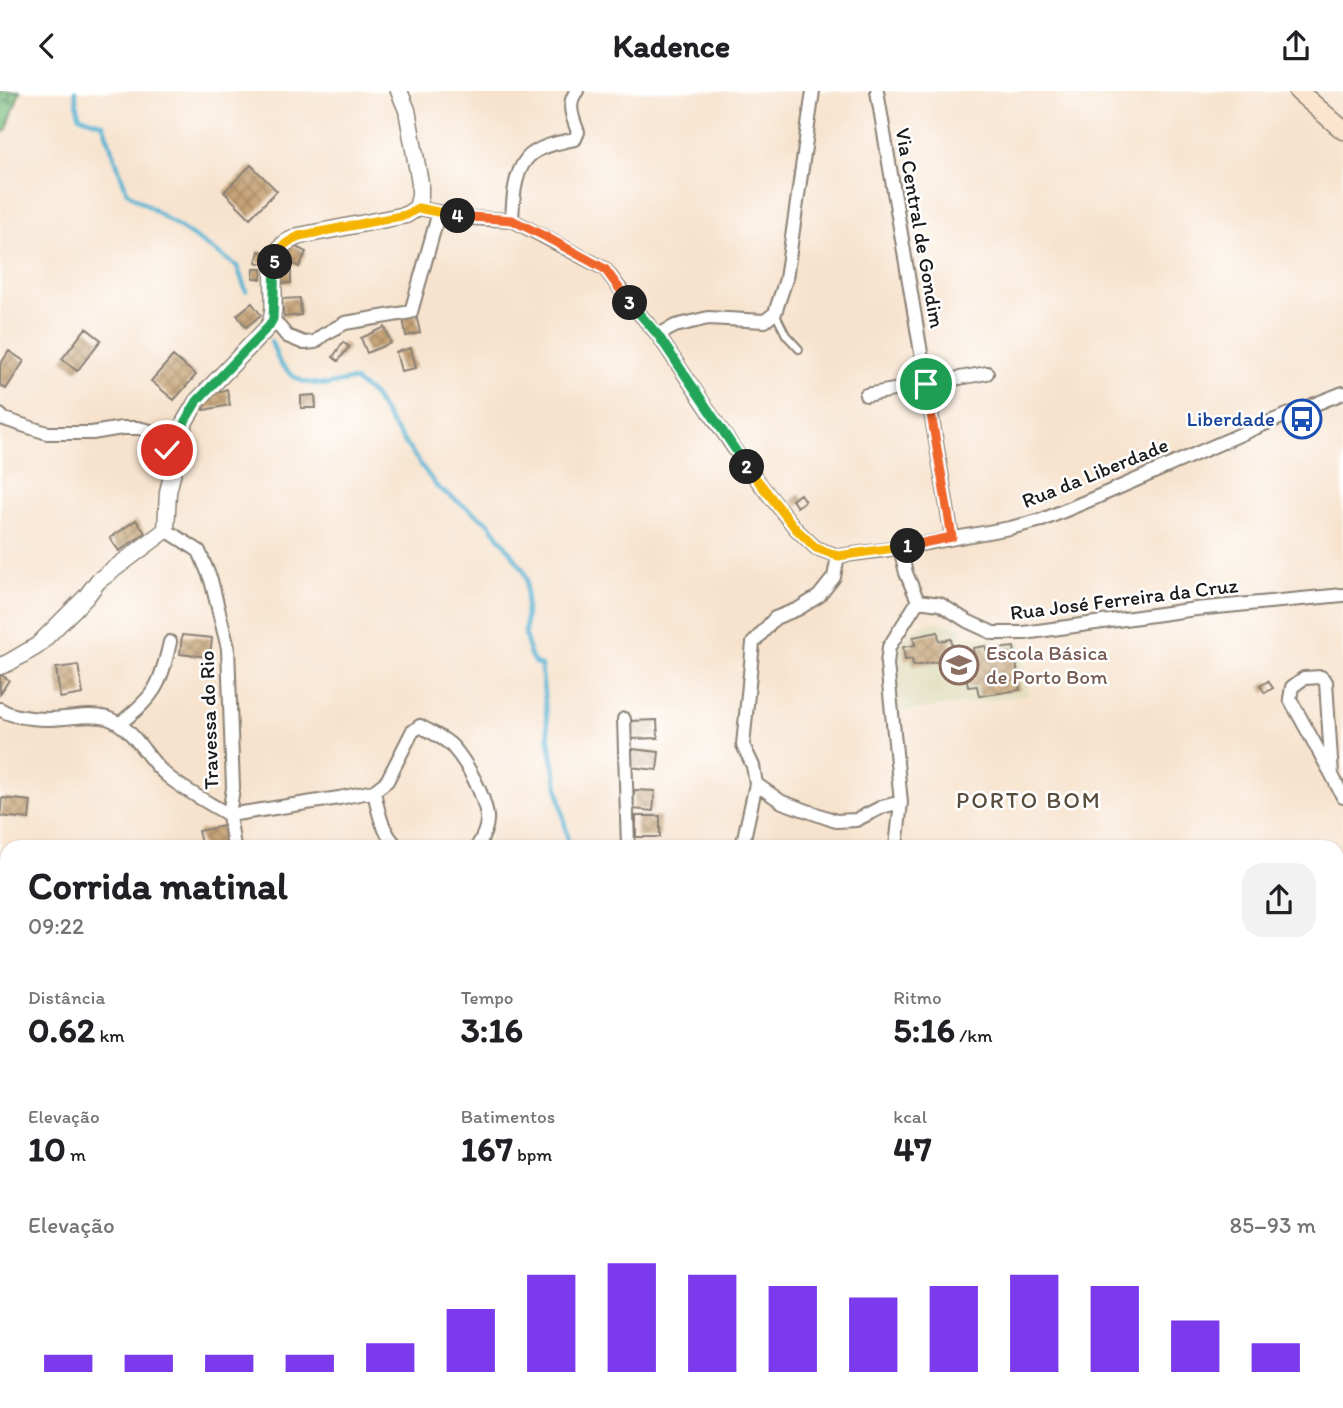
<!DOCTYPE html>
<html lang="pt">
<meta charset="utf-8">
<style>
:root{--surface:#fff;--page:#f2f2f2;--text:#202124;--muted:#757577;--accent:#7c3aed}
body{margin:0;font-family:Itim,sans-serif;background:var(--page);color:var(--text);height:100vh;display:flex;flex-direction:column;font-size:26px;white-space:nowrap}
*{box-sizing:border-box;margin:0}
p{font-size:23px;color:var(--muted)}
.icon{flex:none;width:38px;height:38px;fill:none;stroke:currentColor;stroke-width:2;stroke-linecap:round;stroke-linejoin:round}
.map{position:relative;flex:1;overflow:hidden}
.sheet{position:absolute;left:0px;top:749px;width:1344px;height:569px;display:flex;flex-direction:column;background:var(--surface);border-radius:21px 21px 0 0;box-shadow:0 2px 5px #0004}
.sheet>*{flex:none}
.pin{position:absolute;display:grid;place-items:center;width:60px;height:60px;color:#fff;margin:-30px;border:4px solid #fff;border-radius:50%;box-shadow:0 2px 7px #0007}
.km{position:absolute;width:35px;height:35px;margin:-18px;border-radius:50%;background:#222;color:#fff;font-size:19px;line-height:35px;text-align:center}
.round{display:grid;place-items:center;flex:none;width:74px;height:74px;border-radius:21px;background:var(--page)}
.headline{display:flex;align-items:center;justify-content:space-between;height:119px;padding:0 28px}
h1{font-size:38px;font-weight:700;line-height:52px}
.figures{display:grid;grid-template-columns:repeat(3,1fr);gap:10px;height:119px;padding:7px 28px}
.figures div{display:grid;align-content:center}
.figures b{font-size:35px;font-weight:700}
.figures small{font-size:19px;font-weight:400}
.figures p{font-size:19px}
.chart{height:196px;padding:14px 28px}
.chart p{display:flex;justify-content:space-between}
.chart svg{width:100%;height:126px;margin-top:7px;stroke:var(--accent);stroke-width:6}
header{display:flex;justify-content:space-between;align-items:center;height:91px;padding:0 28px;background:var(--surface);font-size:32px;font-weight:700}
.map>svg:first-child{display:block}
.built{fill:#e0ddbb}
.forest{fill:url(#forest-firs);stroke:#4c6c4d;stroke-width:2}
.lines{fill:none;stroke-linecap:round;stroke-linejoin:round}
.stream{stroke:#53b1d1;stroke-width:4.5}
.building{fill:url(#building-cross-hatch)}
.service-casing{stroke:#8a8074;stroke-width:10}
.minor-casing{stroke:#8a8074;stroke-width:16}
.tertiary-casing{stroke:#8a8074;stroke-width:19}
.secondary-casing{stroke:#8a8074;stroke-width:21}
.service{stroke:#fff;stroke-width:6}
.minor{stroke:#fff;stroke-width:12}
.tertiary{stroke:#fff;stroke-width:16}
.secondary{stroke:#fbe5cf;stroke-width:18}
.split-1-casing{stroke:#fff;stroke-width:14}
.split-2-casing{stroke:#fff;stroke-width:14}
.split-3-casing{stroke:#fff;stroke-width:14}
.split-4-casing{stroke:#fff;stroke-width:14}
.split-5-casing{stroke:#fff;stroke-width:14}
.split-6-casing{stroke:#fff;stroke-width:14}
.split-1{stroke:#f0652b;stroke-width:9}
.split-2{stroke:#f5b400;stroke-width:9}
.split-3{stroke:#22a559;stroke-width:9}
.split-4{stroke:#f0652b;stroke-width:9}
.split-5{stroke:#f5b400;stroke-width:9}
.split-6{stroke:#22a559;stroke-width:9}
.labels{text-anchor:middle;stroke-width:5;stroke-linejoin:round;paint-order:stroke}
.street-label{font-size:21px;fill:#1c1c1c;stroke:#fff}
.transit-label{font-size:21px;fill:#164399;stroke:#fff;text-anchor:end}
.education-label{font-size:21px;fill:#785e54;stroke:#fff;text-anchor:start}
.neighbourhood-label{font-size:23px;letter-spacing:2px;fill:#584c3c;stroke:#fff}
</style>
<header><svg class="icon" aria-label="back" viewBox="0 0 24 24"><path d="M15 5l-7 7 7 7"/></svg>Kadence<svg class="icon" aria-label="share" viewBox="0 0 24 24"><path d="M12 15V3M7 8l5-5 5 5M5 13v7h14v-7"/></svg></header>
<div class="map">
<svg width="1343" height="1317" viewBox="0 0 1343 1317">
<defs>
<pattern id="forest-firs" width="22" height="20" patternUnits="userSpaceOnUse" patternTransform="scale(1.75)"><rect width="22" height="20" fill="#7bbc7e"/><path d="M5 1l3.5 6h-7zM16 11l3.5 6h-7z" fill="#649866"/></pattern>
<pattern id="building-cross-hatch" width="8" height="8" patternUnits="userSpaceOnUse" patternTransform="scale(1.75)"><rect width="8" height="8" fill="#c7a477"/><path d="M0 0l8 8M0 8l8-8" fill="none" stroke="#a18561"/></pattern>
</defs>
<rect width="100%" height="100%" fill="#fff"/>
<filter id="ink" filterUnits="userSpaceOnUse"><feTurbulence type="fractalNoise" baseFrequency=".0143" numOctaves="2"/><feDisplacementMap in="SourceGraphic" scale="14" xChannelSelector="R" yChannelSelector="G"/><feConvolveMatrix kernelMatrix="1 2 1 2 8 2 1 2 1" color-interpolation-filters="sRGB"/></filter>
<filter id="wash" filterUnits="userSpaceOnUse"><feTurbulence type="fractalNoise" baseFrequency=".00686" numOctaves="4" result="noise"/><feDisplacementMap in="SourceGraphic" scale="28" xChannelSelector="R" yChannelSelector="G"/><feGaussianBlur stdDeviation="1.57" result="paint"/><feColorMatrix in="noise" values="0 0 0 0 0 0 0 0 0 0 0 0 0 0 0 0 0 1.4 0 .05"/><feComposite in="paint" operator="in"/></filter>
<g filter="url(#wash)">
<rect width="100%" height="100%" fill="#f7e3cd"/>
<path class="built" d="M936,531L960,536L962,546L972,545L1001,551H1021L1028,604L899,621L894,578L899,556L906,546L916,537L923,534Z"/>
<path class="forest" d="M0,0H20L6,40L0,42Z"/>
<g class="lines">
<path class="stream" d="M75,0L79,25L103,33L127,101L237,175L246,200
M271,250L280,273L293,285L304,291L327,294L350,289L355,290L373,304L392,334L437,396L489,432L523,478L527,488L525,543L530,564L534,571L541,575L549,649L569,756
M480,1317V1314L482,1311"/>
</g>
<g id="blocks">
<path class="building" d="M251,74L277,100L250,127L224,101Z
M290,153L306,161L299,176L283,168Z
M259,160L266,162L263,173L256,171Z
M254,178H262L261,188L253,187Z
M279,179H291V192H279Z
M300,207L301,224L284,226L282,208Z
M252,212L261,224L246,236L237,224Z
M416,223L420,242L406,245L403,226Z
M385,236L391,252L367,262L361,247Z
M86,237L101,249L77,280L62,268Z
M343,251L349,256L338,270L333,266Z
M411,257L416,277L401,280L396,261Z
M9,260L24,270L6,298L0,294V274Z
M173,265L196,284L174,309L151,290Z
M227,298L230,314L204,319L203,307Z
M315,304L316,317H301V305Z
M800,403L805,410L797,416L792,409Z
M136,429L145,442L119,460L110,447Z
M938,541L939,550L951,548L953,560L947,561L948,569L913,575L912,568L905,569L903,556L915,554L913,546Z
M182,544L212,547L210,566L180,563Z
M986,555V559L1014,556L1020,599L979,605L977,595L968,596L964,568L974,567L973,557Z
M78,574L83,603L60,607L56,577Z
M0,583L9,589L0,603Z
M1268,590L1273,597L1265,602L1260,595Z
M657,629L658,647L630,648V630Z
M632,658L659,661L657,679L630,676Z
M634,699L655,700L653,720L633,718Z
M2,707L31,710L29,728L0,725Z
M636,725H660V746H636Z
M224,735L228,753L215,756H202L198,740Z"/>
</g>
</g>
<g filter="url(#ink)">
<use href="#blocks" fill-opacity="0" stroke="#8a8074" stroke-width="2"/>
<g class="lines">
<defs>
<path id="service" d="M775,222L786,244L799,258"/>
<path id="minor" d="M877,0L952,446
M417,117L470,127L512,129L605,178L636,219L658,244L745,374L796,438L816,457L838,465L900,457L1010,437L1042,429L1097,406L1262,334L1343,302
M512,129C513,108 514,75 533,62C545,54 561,51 575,48L578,41C573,28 566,12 577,0
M273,228L287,245L304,252L315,251L323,244L345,232L411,221L439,121
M658,244L675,235L708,227L765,230L775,222L786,188L813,0
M866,304L987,282
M0,324L4,328L47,342H92L122,337H138L155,341L173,338L182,339
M155,341L167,359L176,365
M166,439L199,460L211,489L228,557L233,697L229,724L234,756
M900,457L906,482L918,510
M918,510L940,513L967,530L993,542H1024L1196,518L1343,504
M0,618C14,628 47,629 64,627C78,626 93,623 107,627C134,636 145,666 165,683C180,697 211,713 229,724
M624,628L628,756
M119,633C155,605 160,596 170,551
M1332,684L1290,608L1292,596L1304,587L1321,586L1326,591L1332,684L1343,706
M756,693L782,711L836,730L856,729L882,716L901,711
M374,700C378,720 382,742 398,756
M229,724L339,707L374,700L387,690L412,641L420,635C430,641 445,647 453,656C467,672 484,703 487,725C488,735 482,748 477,756
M742,756L756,693L753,675L743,654L753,552L775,527L798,518L819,505L834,486L838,465
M896,756L901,711L887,573L889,556L918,510
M1337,820L1343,819
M0,862L7,857
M1337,977L1343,976
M20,1317L21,1311"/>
<path id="tertiary" d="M0,575L8,572L37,555L86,506L98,490L166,439L168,401L185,330L197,310L269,235C281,212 263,171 284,153C288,150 295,147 299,145L406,124L417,117L420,105V92L407,19L399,0"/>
<path id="secondary" d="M1298,0L1343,39"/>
</defs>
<use href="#service" class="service-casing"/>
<use href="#minor" class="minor-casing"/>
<use href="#tertiary" class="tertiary-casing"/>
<use href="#secondary" class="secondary-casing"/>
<use href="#service" class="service"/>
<use href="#minor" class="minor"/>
<use href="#tertiary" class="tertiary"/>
<use href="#secondary" class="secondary"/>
</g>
</g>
<g class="lines" filter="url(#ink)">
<defs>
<path id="split-1" d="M908,455L952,446L926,293"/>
<path id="split-2" d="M747,376L796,438L816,457L838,465L908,455"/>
<path id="split-3" d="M630,212L658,244L747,376"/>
<path id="split-4" d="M458,125L512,129L546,146L605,178L630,212"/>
<path id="split-5" d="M275,171C278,156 287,151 299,145L406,124L418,117L458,125"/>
<path id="split-6" d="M167,359L176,365L185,330L197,310L269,235L273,228L275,171"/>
</defs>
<use href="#split-1" class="split-1-casing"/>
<use href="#split-2" class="split-2-casing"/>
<use href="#split-3" class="split-3-casing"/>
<use href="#split-4" class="split-4-casing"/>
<use href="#split-5" class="split-5-casing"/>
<use href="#split-6" class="split-6-casing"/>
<use href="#split-1" class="split-1"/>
<use href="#split-2" class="split-2"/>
<use href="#split-3" class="split-3"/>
<use href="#split-4" class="split-4"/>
<use href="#split-5" class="split-5"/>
<use href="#split-6" class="split-6"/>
</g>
<defs>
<symbol id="bus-ring" viewBox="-11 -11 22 22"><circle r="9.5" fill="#fff" stroke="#1a4fb4" stroke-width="1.5"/><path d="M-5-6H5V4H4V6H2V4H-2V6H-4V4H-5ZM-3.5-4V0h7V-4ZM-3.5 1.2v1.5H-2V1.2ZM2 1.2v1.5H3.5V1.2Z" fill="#1a4fb4"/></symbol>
<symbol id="school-ring" viewBox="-11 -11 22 22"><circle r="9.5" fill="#fff" stroke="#8d6e63" stroke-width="1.5"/><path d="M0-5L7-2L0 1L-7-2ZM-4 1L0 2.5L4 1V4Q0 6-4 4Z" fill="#8d6e63"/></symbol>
</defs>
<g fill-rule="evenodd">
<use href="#bus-ring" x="1280" y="306" width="44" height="44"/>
<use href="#school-ring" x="937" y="552" width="44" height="44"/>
</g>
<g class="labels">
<g class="street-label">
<text transform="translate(920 137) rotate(80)" y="7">Via Central de Gondim</text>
<text transform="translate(1095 382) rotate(-22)" y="7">Rua da Liberdade</text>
<text transform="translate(1124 508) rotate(-7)" y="7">Rua José Ferreira da Cruz</text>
<text transform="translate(209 629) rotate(-92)" y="7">Travessa do Rio</text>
</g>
<g class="transit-label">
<text x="1275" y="335">Liberdade</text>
</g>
<g class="education-label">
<text x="986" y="569">Escola Básica<tspan x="986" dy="24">de Porto Bom</tspan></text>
</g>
<g class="neighbourhood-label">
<text x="1029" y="717">PORTO BOM</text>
</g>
</g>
</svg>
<div class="pin" style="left:926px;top:293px;background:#1e9e55"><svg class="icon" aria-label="arrive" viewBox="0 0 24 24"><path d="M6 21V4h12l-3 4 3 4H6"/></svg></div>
<div class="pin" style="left:167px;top:359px;background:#d93025"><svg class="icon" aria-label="check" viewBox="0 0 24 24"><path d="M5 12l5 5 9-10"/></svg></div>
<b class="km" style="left:908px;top:455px">1</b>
<b class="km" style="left:747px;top:376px">2</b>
<b class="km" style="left:630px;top:212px">3</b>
<b class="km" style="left:458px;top:125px">4</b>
<b class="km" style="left:275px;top:171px">5</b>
<section class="sheet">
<div class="headline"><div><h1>Corrida matinal</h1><p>09:22</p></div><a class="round"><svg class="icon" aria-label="share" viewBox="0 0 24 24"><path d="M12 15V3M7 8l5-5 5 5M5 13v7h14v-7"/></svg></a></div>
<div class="figures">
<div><p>Distância</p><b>0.62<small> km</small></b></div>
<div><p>Tempo</p><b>3:16</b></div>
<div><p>Ritmo</p><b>5:16<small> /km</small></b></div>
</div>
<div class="figures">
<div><p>Elevação</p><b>10<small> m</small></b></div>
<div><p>Batimentos</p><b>167<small> bpm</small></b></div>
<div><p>kcal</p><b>47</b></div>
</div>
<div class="chart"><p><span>Elevação</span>85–93 m</p>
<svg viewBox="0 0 160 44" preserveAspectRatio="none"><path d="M5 44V38M15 44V38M25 44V38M35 44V38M45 44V34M55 44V22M65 44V10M75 44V6M85 44V10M95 44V14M105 44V18M115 44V14M125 44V10M135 44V14M145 44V26M155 44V34"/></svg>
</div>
</section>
</div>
